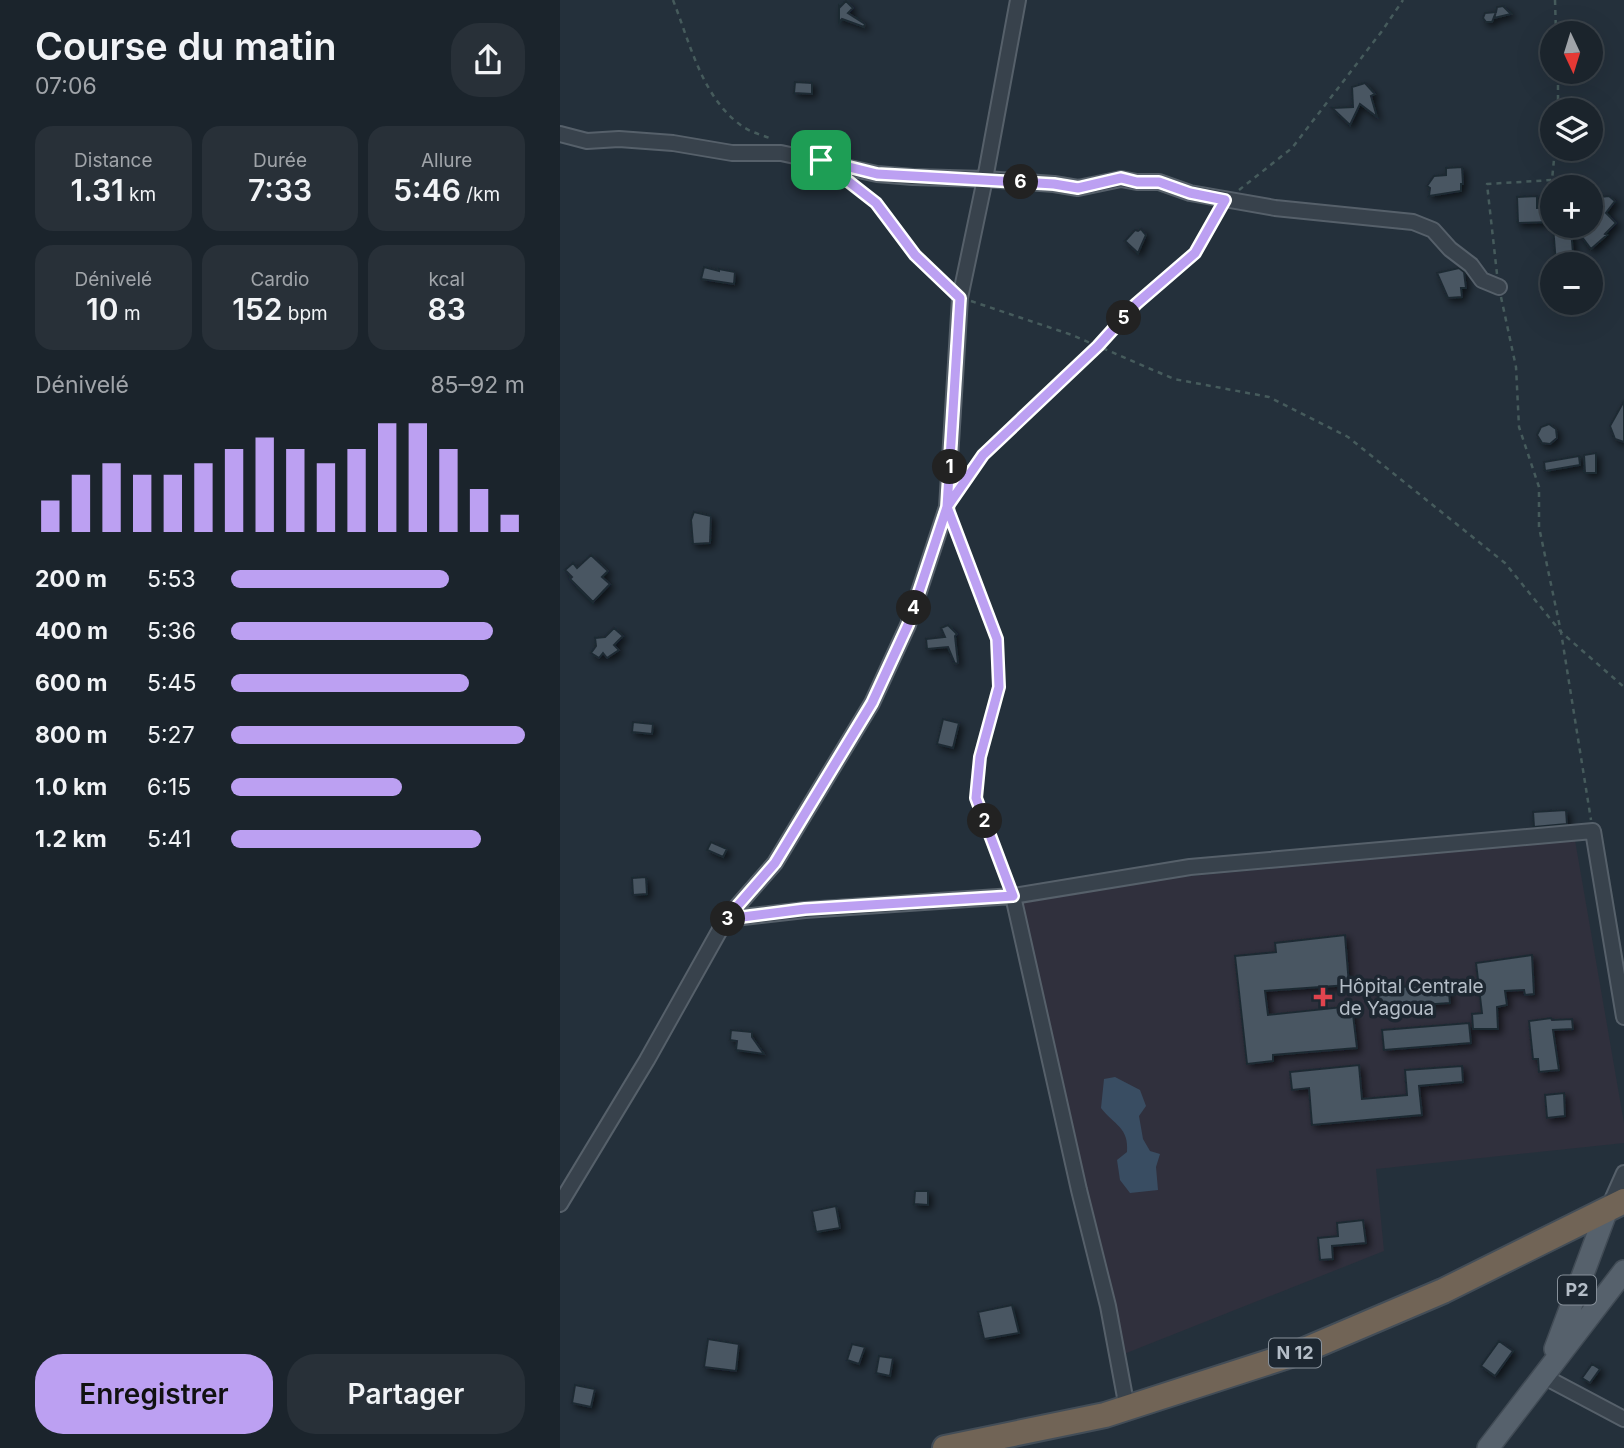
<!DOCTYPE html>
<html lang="fr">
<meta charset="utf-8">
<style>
:root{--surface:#1b242c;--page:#283038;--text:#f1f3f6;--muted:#a0a4a9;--line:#394148;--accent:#bca0f2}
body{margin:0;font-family:Inter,sans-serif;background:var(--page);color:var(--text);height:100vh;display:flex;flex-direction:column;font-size:26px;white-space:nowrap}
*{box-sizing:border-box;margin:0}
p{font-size:23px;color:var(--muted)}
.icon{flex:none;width:38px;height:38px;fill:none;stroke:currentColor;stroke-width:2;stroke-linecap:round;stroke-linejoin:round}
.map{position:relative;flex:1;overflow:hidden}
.panel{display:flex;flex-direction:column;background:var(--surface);width:560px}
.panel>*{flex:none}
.needle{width:46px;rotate:176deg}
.fabs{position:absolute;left:980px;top:21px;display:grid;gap:14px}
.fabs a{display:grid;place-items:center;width:63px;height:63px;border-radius:50%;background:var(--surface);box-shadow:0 7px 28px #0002,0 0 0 2px var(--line);font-size:35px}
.pin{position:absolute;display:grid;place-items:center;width:60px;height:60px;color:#fff;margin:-30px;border-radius:14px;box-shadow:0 4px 10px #0006}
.km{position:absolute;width:35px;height:35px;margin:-18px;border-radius:50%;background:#222;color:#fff;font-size:19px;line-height:35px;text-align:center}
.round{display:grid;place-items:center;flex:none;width:74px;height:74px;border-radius:28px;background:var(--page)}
.overview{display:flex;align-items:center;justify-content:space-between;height:119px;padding:0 35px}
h1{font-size:38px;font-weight:600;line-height:52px}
.stats{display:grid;grid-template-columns:repeat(3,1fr);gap:10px;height:119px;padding:7px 35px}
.stats div{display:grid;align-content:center;border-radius:18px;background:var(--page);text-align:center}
.stats b{font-size:30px;font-weight:600}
.stats small{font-size:19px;font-weight:400}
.stats p{font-size:19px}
.chart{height:196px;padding:14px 35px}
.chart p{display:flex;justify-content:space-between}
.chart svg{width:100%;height:126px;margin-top:7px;stroke:var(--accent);stroke-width:6}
.button{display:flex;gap:14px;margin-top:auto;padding:14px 35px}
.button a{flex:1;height:80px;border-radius:28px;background:var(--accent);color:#111;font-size:28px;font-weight:600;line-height:80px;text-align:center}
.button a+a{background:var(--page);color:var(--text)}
ul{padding:0 35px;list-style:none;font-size:23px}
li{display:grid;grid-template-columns:112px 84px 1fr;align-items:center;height:52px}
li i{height:18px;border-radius:9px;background:var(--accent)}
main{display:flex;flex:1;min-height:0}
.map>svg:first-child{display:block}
.medical{fill:#30303d}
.water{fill:#394d62}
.building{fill:#485662;stroke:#1f2933;stroke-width:2;filter:url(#shadow)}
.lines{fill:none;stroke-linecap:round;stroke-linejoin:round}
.street-casing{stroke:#56606a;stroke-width:18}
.primary-casing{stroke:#414b55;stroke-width:24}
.highway-casing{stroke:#434d57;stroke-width:28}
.path{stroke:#465b5c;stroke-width:2.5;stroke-dasharray:5 5;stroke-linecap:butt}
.street{stroke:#38424c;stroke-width:14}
.primary{stroke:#56616c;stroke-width:21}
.highway{stroke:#716456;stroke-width:24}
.route-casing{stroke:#fff;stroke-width:14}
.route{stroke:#bca0f2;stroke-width:9}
.health-dot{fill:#e0444e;stroke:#1d2731;stroke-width:2.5}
.labels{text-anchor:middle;stroke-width:7;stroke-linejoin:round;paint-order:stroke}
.shield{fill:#1d2731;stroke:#87909a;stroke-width:2}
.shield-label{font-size:18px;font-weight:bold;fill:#b4bdc7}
.poi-label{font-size:19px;fill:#b4bdc7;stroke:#1d2731;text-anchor:start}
</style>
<main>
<section class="panel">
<div class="overview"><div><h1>Course du matin</h1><p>07:06</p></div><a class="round"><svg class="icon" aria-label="share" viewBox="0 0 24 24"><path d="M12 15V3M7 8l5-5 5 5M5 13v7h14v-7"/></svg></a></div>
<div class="stats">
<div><p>Distance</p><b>1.31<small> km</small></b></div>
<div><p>Durée</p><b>7:33</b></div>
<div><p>Allure</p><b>5:46<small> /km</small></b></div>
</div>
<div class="stats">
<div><p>Dénivelé</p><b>10<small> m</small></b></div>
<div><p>Cardio</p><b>152<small> bpm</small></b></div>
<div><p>kcal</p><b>83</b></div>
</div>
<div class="chart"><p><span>Dénivelé</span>85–92 m</p>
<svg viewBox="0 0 160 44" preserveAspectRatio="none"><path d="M5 44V33M15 44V24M25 44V20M35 44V24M45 44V24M55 44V20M65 44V15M75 44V11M85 44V15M95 44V20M105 44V15M115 44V6M125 44V6M135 44V15M145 44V29M155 44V38"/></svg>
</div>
<ul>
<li><b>200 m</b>5:53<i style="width:74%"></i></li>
<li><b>400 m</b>5:36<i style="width:89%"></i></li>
<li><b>600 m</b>5:45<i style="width:81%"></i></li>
<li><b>800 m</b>5:27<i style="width:100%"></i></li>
<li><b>1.0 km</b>6:15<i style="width:58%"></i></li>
<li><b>1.2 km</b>5:41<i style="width:85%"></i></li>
</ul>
<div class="button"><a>Enregistrer</a><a>Partager</a></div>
</section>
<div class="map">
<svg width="1064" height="1448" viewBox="0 0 1064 1448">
<defs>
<filter id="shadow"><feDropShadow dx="3.5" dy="3.5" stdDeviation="3.5" flood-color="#0009"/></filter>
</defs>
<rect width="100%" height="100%" fill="#24303b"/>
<path class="medical" d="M1015,840L1064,1123V1143L816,1169L824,1251L564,1354L460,892Z"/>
<path class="water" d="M555,1077L580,1090L586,1106L579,1116L583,1139L590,1151L600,1154L596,1167L598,1190L570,1193L560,1180L557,1160L567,1152C569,1127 554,1125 541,1108L544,1079Z"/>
<path class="building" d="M286,1L293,8L288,13L305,24L304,27L282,19L279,22V6L280,7Z
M943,6L951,14L934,18L936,12L932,22H926L923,18L925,13L936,12L937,7Z
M235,82L252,83V94L234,93Z
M805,83L815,94L811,96L817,117L800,104L790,125L772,108L793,107L792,87Z
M902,167L903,184H901V191L869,196L870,188L867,186L874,176L886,175V168Z
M977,196V208L992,207V222L958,223L957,197Z
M1049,196L1055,201L1046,213L1056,223L1045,234L1047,235L1031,249L1016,229L1033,228L1031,198Z
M993,226H1008L1009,230H1011L1014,264H996Z
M581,229L586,235L578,253L565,241L575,230L578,231Z
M144,267L159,271V269L175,272L174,284L141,279Z
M899,268L904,272L906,288H901L902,297L888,298L877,273Z
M1064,401V442L1055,439L1050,426Z
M989,424L996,429L997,438L990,444L982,443L977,435L981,427Z
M1036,453V473H1025L1024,455Z
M1019,456L1020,465L985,471L984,462Z
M134,512L151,516L150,543L133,544L131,520Z
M31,555L48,571L42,577L50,584L33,602L10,579L12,577L5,570L13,563L17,568Z
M388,625L397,634L395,636L398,663L395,664L388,647L367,649L366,639L385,637L381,628Z
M54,628L63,636L54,645L59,650L47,658L43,653L39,658L31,653L36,646L35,638L45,637Z
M383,719L399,723L393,748L377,744Z
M73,722L93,724L92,734L72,732Z
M1006,810L1007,824L974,827L973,812Z
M151,842L167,849L163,857L147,850Z
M86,877L87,894L73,895L72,878Z
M785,935L789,985L705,991L708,1015L792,1006L797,1048L713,1055V1061L687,1064L675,956L716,952L715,943Z
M972,955L974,994L965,995L964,990L945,991L947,1005L937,1007L938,1029H913L912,1014L922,1013L916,963Z
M888,983L890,1003L819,1008L818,989Z
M991,1018L992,1020L1012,1019L1013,1029L993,1030L999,1070L979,1072L978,1059H973L969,1021Z
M909,1023L911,1043L824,1050L822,1030Z
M171,1030L192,1032V1037L204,1054L176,1050L177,1041L170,1040Z
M799,1065L802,1099L847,1095L845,1070L902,1066L903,1082L859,1086L862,1115L752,1125L749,1088L732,1090L730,1072Z
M1004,1093L1005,1116L987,1118L985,1095Z
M355,1191H368V1205L354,1204Z
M276,1206L280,1228L256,1232L252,1211Z
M803,1220L806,1243L772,1246L773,1259L760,1260L758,1238L778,1236L777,1223Z
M452,1305L459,1333L424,1339L418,1312Z
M148,1339L179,1344L176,1371L144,1367Z
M939,1341L953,1351L935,1376L921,1366Z
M292,1344L305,1347L299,1364L287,1360Z
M319,1356L333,1358L330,1376L316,1373Z
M1032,1364L1040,1369L1030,1383L1022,1378Z
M15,1385L35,1389L31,1407L12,1403Z"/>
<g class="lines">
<defs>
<path id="street" d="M0,134L27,141L59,139L113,143L172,153H221L317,174L353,177L425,179L494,184L518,188L561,179L577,182H599L630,193L715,208L853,222L873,230L890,249L911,265L922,280L939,287
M453,896L519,1190L548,1306L567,1408
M166,919L245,910L453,896L630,867L1033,831L1064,1017
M0,1204L87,1060L166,919L215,863L312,703L348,625L387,507L400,298L425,179L458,0
M1048,1209L1064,1173
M983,1376L1064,1419"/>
<path id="primary" d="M995,1349L1047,1210
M928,1448L1064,1271"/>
<path id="highway" d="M385,1448L545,1415L740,1352L883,1291L1064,1201"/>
</defs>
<use href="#street" class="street-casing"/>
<use href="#primary" class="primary-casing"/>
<use href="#highway" class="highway-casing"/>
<path class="path" d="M113,0C130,43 142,98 182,126C190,132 202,135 212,139
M995,0L996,33
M998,110V72
M287,181L316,203L355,255L389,287
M679,190L732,148L822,31L843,0
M937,274L927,184L992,180L995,149
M941,297L956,367L959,427L979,487V527L1001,632L1031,820
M411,301L512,335L614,379L709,397L788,437L945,563L1001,632L1064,687
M401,486L423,455L538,346L576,304L635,253L659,212
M395,526L437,639L439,687L420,757L416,798L448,884"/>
<use href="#street" class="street"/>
<use href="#primary" class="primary"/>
<use href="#highway" class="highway"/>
</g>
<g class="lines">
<defs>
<path id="route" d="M261,160L316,203L355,255L400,298L387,507L437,639L439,687L420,757L416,798L453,896L245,909L166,919L215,863L312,703L348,625L387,507L423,455L538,346L576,304L635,253L665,200L630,193L599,182H577L561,178L518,188L494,184L317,174L261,160"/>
</defs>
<use href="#route" class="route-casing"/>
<use href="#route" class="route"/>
</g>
<path class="health-dot" d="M759.5 986.5h7v7h7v7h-7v7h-7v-7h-7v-7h7z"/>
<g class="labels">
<g class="shield">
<rect x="998" y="1275.5" width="38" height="29" rx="5"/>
<rect x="709" y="1338.5" width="52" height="29" rx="5"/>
</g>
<g class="shield-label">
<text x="1017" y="1296">P2</text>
<text x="735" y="1359">N 12</text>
</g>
<g class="poi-label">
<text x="779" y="993">Hôpital Centrale<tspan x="779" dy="22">de Yagoua</tspan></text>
</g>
</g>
</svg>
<div class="fabs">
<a><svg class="needle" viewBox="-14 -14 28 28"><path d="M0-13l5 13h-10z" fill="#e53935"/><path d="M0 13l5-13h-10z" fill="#a0a4a9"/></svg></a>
<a><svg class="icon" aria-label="layers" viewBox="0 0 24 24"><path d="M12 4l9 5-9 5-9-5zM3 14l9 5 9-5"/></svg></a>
<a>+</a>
<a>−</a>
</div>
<div class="pin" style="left:261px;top:160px;background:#1e9e55"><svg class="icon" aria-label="arrive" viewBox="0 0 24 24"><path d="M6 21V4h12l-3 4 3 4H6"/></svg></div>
<b class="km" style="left:390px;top:467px">1</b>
<b class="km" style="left:425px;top:821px">2</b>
<b class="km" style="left:168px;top:919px">3</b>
<b class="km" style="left:354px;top:608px">4</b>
<b class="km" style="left:564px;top:318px">5</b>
<b class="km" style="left:461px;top:182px">6</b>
</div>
</main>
